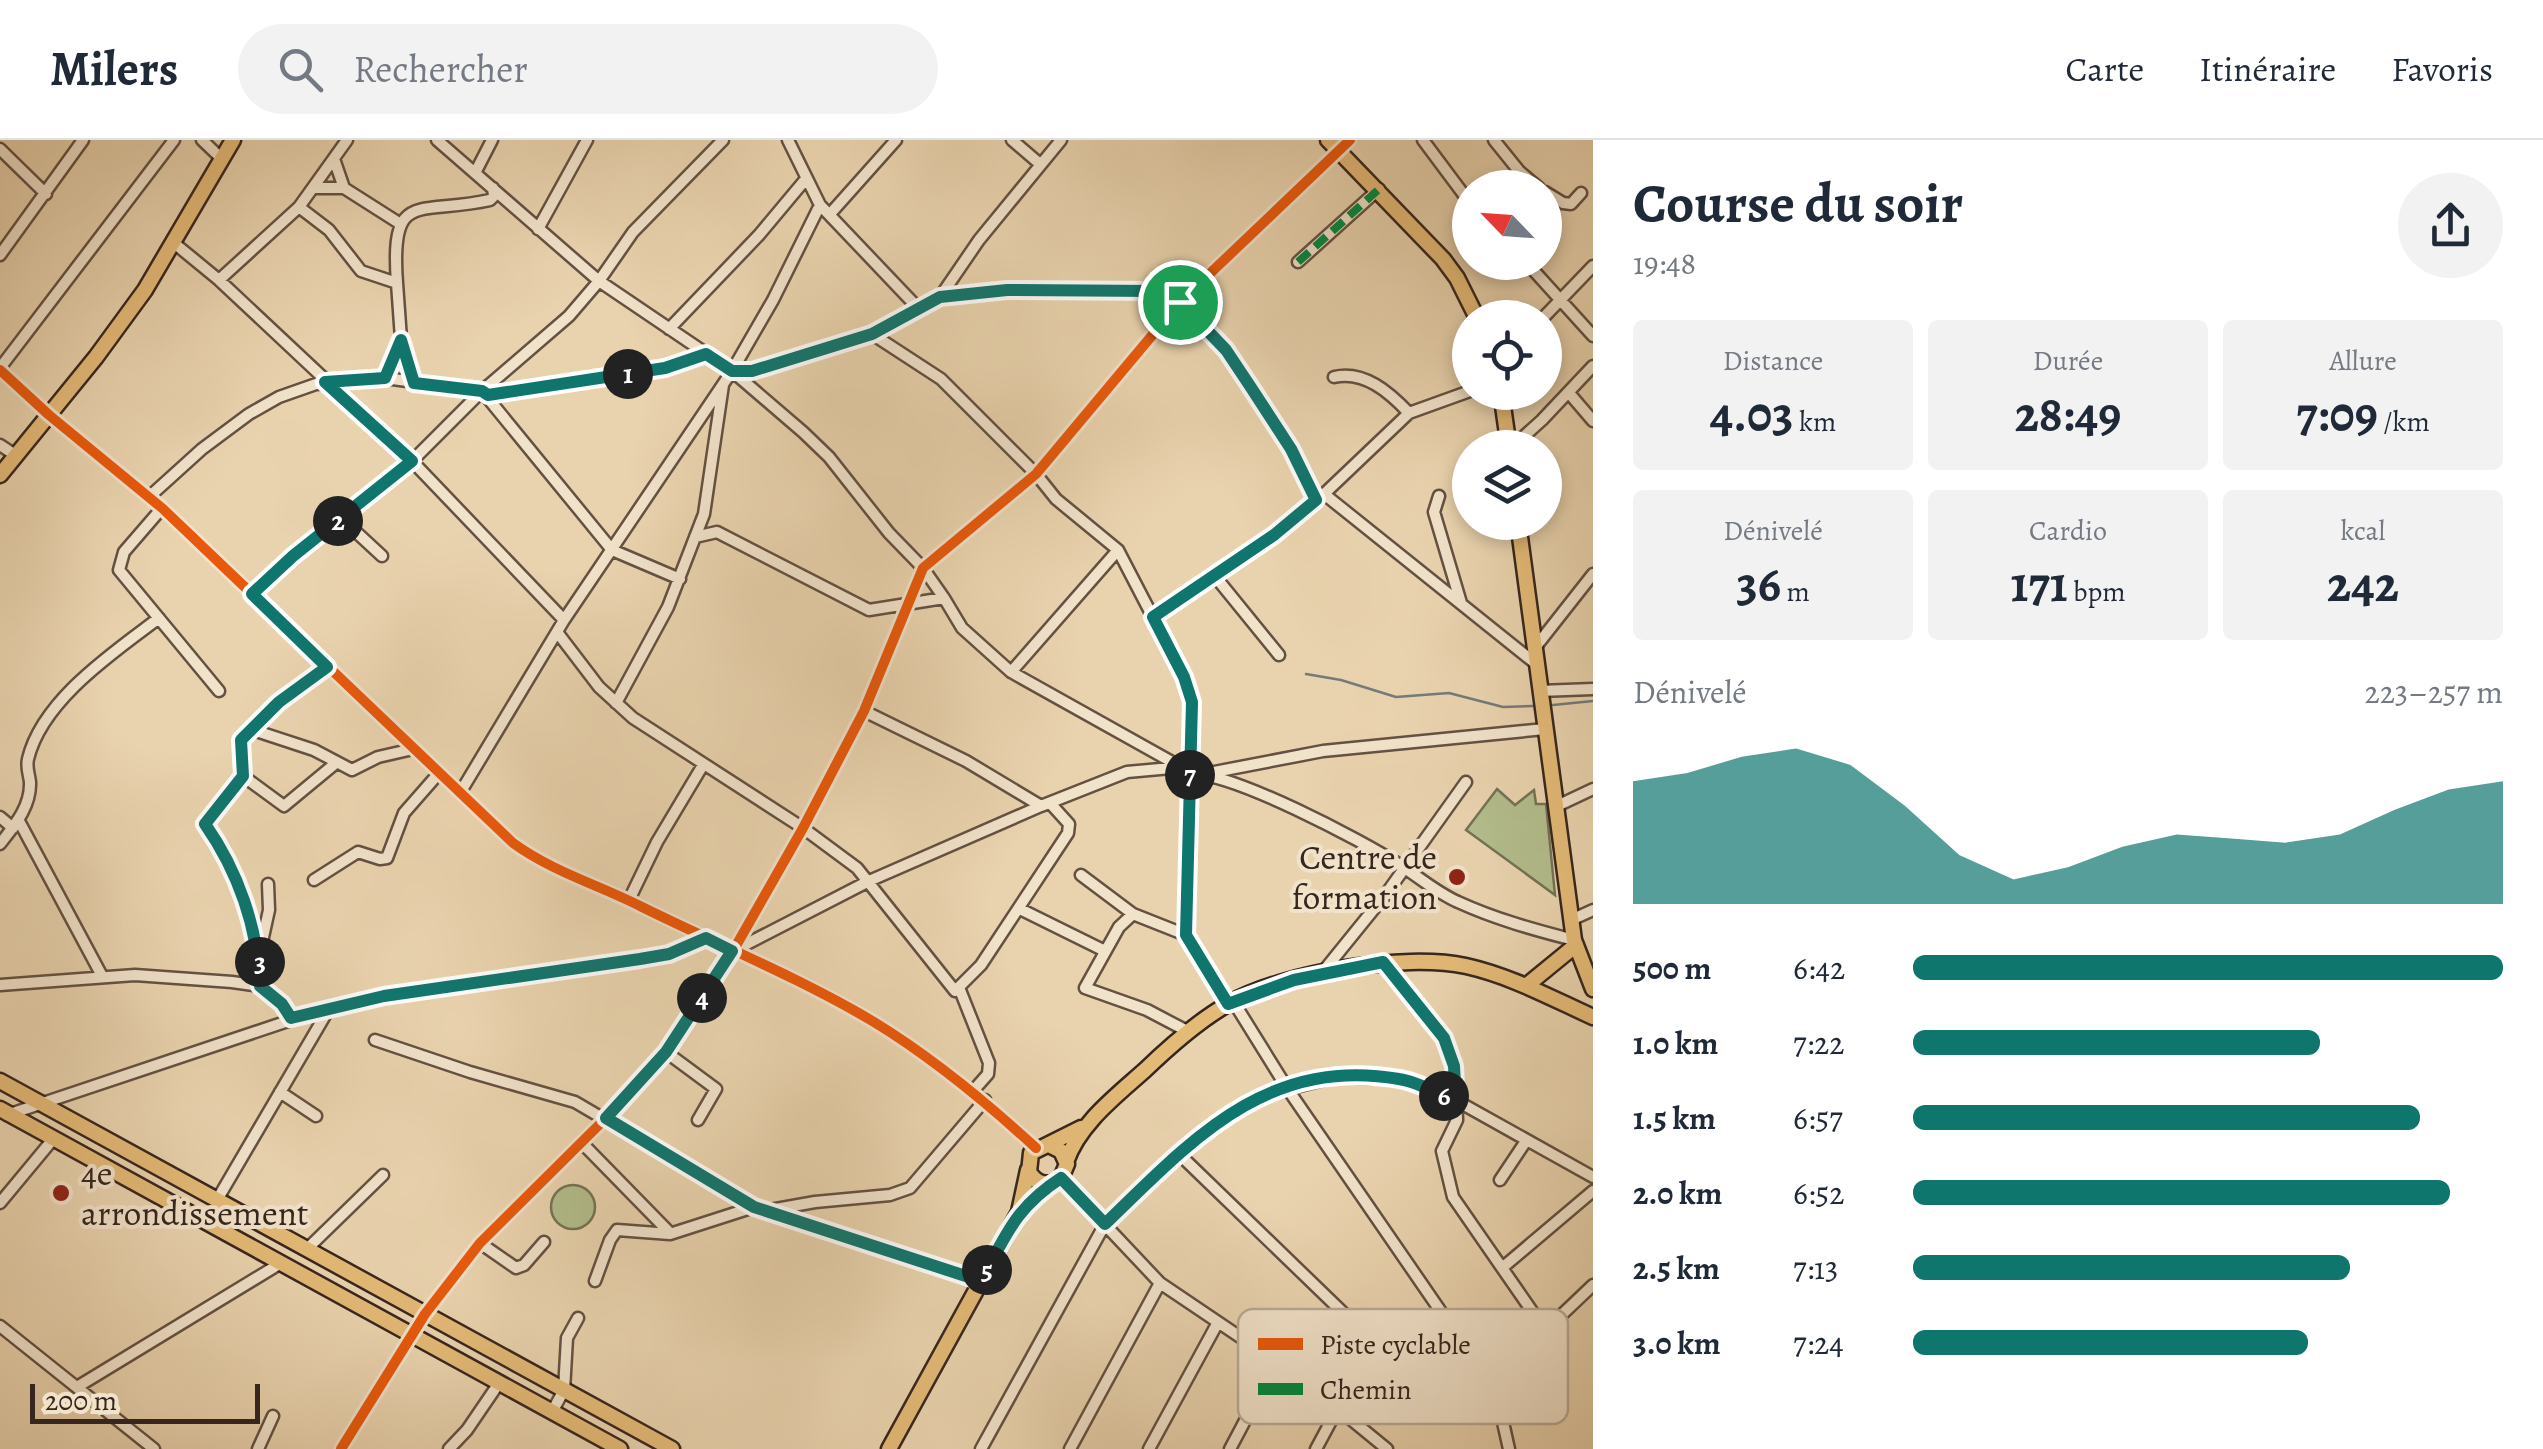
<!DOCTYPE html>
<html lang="fr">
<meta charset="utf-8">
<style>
:root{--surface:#fff;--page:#f2f2f3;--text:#1f2937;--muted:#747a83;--line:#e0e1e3;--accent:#0f766e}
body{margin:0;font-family:Alegreya,serif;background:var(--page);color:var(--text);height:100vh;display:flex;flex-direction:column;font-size:38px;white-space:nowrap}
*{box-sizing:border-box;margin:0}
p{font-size:32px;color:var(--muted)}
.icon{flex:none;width:55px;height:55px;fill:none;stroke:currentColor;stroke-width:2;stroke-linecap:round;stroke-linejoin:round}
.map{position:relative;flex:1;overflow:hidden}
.sheet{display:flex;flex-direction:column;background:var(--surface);width:950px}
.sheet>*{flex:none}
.needle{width:65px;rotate:295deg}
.fabs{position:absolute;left:1452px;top:30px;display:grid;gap:20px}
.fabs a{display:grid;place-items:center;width:110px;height:110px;border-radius:50%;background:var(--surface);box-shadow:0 5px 15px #0003;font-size:50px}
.scale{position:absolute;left:30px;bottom:25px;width:230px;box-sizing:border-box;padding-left:10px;border:5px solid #37261e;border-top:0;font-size:28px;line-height:35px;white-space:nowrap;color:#37261e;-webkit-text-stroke:8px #f1e2ca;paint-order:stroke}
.pin{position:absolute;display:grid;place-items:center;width:85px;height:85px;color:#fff;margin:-42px;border:5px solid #fff;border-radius:50%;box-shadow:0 2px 10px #0007}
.km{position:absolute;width:50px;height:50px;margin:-25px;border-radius:50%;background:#222;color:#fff;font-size:28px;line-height:50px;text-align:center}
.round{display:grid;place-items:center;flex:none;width:105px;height:105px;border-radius:52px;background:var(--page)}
.headline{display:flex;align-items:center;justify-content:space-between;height:170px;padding:0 40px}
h1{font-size:55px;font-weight:700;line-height:75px}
.figures{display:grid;grid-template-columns:repeat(3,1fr);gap:15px;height:170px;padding:10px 40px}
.figures div{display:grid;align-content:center;border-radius:10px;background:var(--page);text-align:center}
.figures b{font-size:50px;font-weight:700}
.figures small{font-size:28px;font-weight:400}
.figures p{font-size:28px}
.chart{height:280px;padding:20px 40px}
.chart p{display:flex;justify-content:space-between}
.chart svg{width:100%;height:180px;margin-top:10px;fill:var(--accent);opacity:.7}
ul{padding:0 40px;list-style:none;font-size:32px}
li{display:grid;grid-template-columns:160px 120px 1fr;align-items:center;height:75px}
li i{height:25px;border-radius:12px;background:var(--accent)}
header{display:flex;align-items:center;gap:60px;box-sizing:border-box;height:140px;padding:0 50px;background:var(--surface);border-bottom:2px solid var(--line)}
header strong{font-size:48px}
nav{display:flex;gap:55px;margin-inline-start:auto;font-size:35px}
.search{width:700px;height:90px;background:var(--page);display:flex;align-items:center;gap:25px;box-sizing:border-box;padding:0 35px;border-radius:55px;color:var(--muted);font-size:38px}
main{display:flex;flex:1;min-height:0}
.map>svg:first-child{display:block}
.green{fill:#b3bd8c;stroke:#757255;stroke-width:2.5}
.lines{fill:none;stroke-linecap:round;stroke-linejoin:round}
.stream{stroke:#747b7a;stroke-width:2.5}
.minor-casing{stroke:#645142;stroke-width:15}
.major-casing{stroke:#37261e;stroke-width:19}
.minor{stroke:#f1e2ca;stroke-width:10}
.major{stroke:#e4ba77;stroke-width:14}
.quiet{stroke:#00873e;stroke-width:8;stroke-dasharray:15 8;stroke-linecap:butt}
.cycleway-casing{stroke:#f1e2ca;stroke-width:16}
.cycleway{stroke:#e8590c;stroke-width:10}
.route-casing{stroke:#fff;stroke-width:20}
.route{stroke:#0f766e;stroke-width:12}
.poi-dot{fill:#8f2418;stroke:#f1e2ca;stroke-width:4}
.labels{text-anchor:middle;stroke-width:8;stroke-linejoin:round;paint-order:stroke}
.poi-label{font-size:35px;fill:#37261e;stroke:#f1e2ca;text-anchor:end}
.key{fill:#f1e2ca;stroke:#b9aa96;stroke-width:2.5}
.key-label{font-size:28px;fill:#37261e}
</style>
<header>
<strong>Milers</strong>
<div class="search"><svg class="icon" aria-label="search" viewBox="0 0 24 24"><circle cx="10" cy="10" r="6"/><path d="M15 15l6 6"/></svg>Rechercher</div>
<nav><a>Carte</a><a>Itinéraire</a><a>Favoris</a></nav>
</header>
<main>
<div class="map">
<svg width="1593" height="1309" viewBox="0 0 1593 1309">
<rect width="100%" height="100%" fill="#e9d3ae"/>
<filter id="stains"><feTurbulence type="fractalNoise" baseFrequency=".002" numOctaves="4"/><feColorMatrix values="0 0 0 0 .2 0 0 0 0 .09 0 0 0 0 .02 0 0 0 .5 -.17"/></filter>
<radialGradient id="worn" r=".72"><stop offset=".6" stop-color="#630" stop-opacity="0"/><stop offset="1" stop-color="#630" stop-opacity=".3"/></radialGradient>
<path class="green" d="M1497,649L1515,665L1534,650L1536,664H1546L1555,755L1466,690Z
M551 1067a22 22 0 1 1 44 0a22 22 0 1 1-44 0Z"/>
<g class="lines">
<path class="stream" d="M1306,534L1341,540L1396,557L1449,553L1503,567L1533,566
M1553,565L1593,561"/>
<defs>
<path id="minor" d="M202,0L223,20
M437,0L599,141L732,231L803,292L829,317L889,393L923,428L944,458
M1012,0L1040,24
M1423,0L1470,63
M1494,0L1519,31L1539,48
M0,9L46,54
M334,19L344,48
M475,33L492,0
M313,48H344L399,83
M1545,52L1563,63L1571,64L1581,53
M820,65L918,168
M299,67L329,90L361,131L397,143L401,199L415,243
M830,74L896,0
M538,89L587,0
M174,103L219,140L412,321L564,480
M0,115L83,0
M1298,122L1379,49
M1526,122L1593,196
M219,140L299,67L347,0
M397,143C390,48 418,76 490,60L494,56L493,48
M940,157L979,100L1061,0
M1543,178L1593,126
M669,189L759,95L805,40
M872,194L941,239L1036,334L1056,359L1118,410L1184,537L1192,562L1186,795
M0,228L174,0
M0,230L49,275L162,368L513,703C553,732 599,745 642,767C719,805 800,838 874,882C933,918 985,961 1036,1008
M732,231H752L872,194L940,157L1007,150L1155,151L1180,162L1226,211L1291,309L1316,360
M1334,237C1364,230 1389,252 1409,273
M385,238L401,199
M1569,253L1593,281
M487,255L665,228L706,214
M0,305L15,315
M1511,308L1542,280L1593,226
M1324,354L1535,523
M1439,356L1434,372L1461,463
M149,357L202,309L249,274L279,257L316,244L385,238L482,251L612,410L680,439
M162,368L124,412L119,430L219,551
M342,379L382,416
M695,397L717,392L869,470L944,458L962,488L1011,532L1181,627
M1214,435L1279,515
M252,454L293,416L412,321L482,251L569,176L599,141L633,92L723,0
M1153,477L1275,395L1324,354L1409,273L1470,251
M557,492L599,547L633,578L803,688L857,728L955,851L981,825L1068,693L1069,684L1050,663
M1534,509L1593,434
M1011,532L1118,410
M1539,551L1593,549
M616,563L668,467L704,374L723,245
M864,571L966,621L1041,666
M250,589L314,610L352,630L378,617L413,609
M1209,633L1323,611L1545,589
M1191,634C1232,632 1361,700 1400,725C1419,737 1437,753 1458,762C1495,779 1535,790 1574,800
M243,636L284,666L336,623
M460,653L564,480L732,231L773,160L820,65L788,0
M1557,666L1593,649
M0,677L13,688
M19,681L102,836
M0,704C14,686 31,667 30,642C29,634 26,627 28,619C42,560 114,512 159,478
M1081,735L1133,774
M314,740L358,712L380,719L387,718L404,673L439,633
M629,760L657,702L703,625
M1020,769L1105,811
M1571,780L1593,770
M260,811L269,770L268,744
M733,811L869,741L1041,666L1127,632L1182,627
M1384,823L1444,898L1455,925L1457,980L1442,1011L1453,1057L1545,1190
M1322,833L1386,754L1466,642
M0,845L135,835L232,842L260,846L281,864L291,878
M260,846C259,789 238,731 205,684L243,636L241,600L279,562L327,527
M960,850L989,923L988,934L973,951
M1233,861L1287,948L1490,1243L1500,1269L1509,1309
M1189,892L1147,870L1085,848L1119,787L1133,774L1186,795L1227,864
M375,900L470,932L575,962L754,1067L981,1141
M666,912L716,949L698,980
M280,952L316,976
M7,975L330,867L454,845L640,819L669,813L706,798
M582,1003L670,1093
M1178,1013L1393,1221
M1061,1038L1160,1143L1298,1236L1387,1309
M1500,1040L1526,1001
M217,1060L330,867
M0,1063L54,998
M770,1070L815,1062L890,1055L910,1048L985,960
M480,1103L516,1128L524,1125L544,1102
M307,1109L383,1035
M1502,1128L1593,1051
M595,1141L610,1100L617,1090L670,1094L754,1067
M0,1186L154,1309
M1490,1243L1593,1145
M77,1247L281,1123
M552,1272L564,1250L567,1198L578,1178
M258,1309L273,1276
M341,1309L425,1174L480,1103L606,978L666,912L733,811L803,688L864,571L923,428L1036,334L1180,162L1350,0
M449,1309L467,1290L499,1243
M981,1309L1105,1084L1204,991L1260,956L1335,937L1403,939L1457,961L1593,1037
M1070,1309L1160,1143
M1149,1309L1217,1184
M1230,1309L1276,1222
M1316,1309L1338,1268L1443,1178"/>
<path id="major" d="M1328,0L1443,119L1457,138L1477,178
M1501,252L1509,308
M0,335L96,217L145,150L233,0
M1518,382L1574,800L1593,849
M1526,846L1576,805
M0,941L672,1309
M0,969L620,1309
M1049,1005L1061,1011L1067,1024L1061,1038C1049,1047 1037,1045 1029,1032L1031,1013L1081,988
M1066,1022C1079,984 1116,956 1145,930C1170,906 1198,881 1228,864C1284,832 1404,813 1466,826C1511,836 1551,858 1593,877
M889,1309L1019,1072L1028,1030"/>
</defs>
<use href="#minor" class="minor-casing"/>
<use href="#major" class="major-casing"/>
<use href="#minor" class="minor"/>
<use href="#major" class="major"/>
<path class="quiet" d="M1298,122L1379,49"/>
<defs>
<path id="cycleway" d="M0,230L49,275L162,368L513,703C553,732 599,745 642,767C719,805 800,838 874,882C933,918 985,961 1036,1008
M341,1309L425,1174L480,1103L606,978L666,912L733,811L803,688L864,571L923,428L1036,334L1180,162L1350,0"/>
</defs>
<use href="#cycleway" class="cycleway-casing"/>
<use href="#cycleway" class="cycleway"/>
</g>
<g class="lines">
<defs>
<path id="route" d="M1007,150L1155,151L1180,162L1226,210L1250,246L1291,309L1316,360L1274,395L1153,477L1184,537L1192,562L1186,795L1228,864L1294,840L1383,822L1444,898L1454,926L1456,961C1438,954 1419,942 1399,939C1266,916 1191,1001 1105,1084L1061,1038C1016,1067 1006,1095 981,1141L754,1067L606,978L666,912L732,811L706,798L669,814L640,819L384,856L291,878L282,864L260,846C258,788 238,731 205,684L243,636L241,600L279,562L327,527L252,454L293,416L412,321L325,242L385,238L401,200L414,243L482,251L488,255L665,228L706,214L732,231H752L872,194L940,157Z"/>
</defs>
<use href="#route" class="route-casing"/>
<use href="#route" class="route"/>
</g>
<g class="poi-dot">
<circle cx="1457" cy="737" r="10"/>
<circle cx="61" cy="1053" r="10"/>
</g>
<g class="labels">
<g class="poi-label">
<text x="1437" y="729">Centre de<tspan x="1437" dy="40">formation</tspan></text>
<text x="81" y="1045" text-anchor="start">4e<tspan x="81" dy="40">arrondissement</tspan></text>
</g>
</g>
<rect x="1238" y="1169" width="330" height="115" rx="15" class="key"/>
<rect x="1258" y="1198" width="45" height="12" fill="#e8590c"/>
<rect x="1258" y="1243" width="45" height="12" fill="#00873e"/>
<g class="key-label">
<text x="1320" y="1214">Piste cyclable</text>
<text x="1320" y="1259">Chemin</text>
</g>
<rect width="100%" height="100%" filter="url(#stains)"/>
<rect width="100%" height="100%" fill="url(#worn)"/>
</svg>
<div class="fabs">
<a><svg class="needle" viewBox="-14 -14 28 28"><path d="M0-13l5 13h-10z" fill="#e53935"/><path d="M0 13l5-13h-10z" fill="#747a83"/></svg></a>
<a><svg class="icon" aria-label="locate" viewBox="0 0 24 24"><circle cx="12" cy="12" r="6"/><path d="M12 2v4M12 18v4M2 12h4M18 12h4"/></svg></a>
<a><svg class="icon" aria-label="layers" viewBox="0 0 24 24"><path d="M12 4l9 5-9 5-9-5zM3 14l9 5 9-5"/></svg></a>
</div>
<div class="scale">200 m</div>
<div class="pin" style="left:1180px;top:162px;background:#1e9e55"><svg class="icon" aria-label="arrive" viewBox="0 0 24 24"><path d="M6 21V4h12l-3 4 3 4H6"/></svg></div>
<b class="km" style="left:628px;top:234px">1</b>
<b class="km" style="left:338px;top:381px">2</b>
<b class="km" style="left:260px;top:822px">3</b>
<b class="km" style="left:702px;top:858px">4</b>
<b class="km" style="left:987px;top:1130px">5</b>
<b class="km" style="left:1444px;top:956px">6</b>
<b class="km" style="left:1190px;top:635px">7</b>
</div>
<section class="sheet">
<div class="headline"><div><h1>Course du soir</h1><p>19:48</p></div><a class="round"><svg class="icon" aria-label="share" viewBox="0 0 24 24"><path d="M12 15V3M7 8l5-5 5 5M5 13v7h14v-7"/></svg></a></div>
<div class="figures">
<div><p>Distance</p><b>4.03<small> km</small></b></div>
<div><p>Durée</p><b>28:49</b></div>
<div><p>Allure</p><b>7:09<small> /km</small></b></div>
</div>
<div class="figures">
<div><p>Dénivelé</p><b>36<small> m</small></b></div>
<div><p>Cardio</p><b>171<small> bpm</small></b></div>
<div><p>kcal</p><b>242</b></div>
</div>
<div class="chart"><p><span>Dénivelé</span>223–257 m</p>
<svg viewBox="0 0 160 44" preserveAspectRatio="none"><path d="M0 44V14L10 12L20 8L30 6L40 10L50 20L60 32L70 38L80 35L90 30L100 27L110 28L120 29L130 27L140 21L150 16L160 14V44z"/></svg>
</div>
<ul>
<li><b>500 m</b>6:42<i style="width:100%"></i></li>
<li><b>1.0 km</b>7:22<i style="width:69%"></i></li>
<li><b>1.5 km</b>6:57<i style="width:86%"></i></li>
<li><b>2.0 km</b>6:52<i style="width:91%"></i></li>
<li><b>2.5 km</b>7:13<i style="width:74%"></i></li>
<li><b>3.0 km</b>7:24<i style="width:67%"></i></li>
</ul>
</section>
</main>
